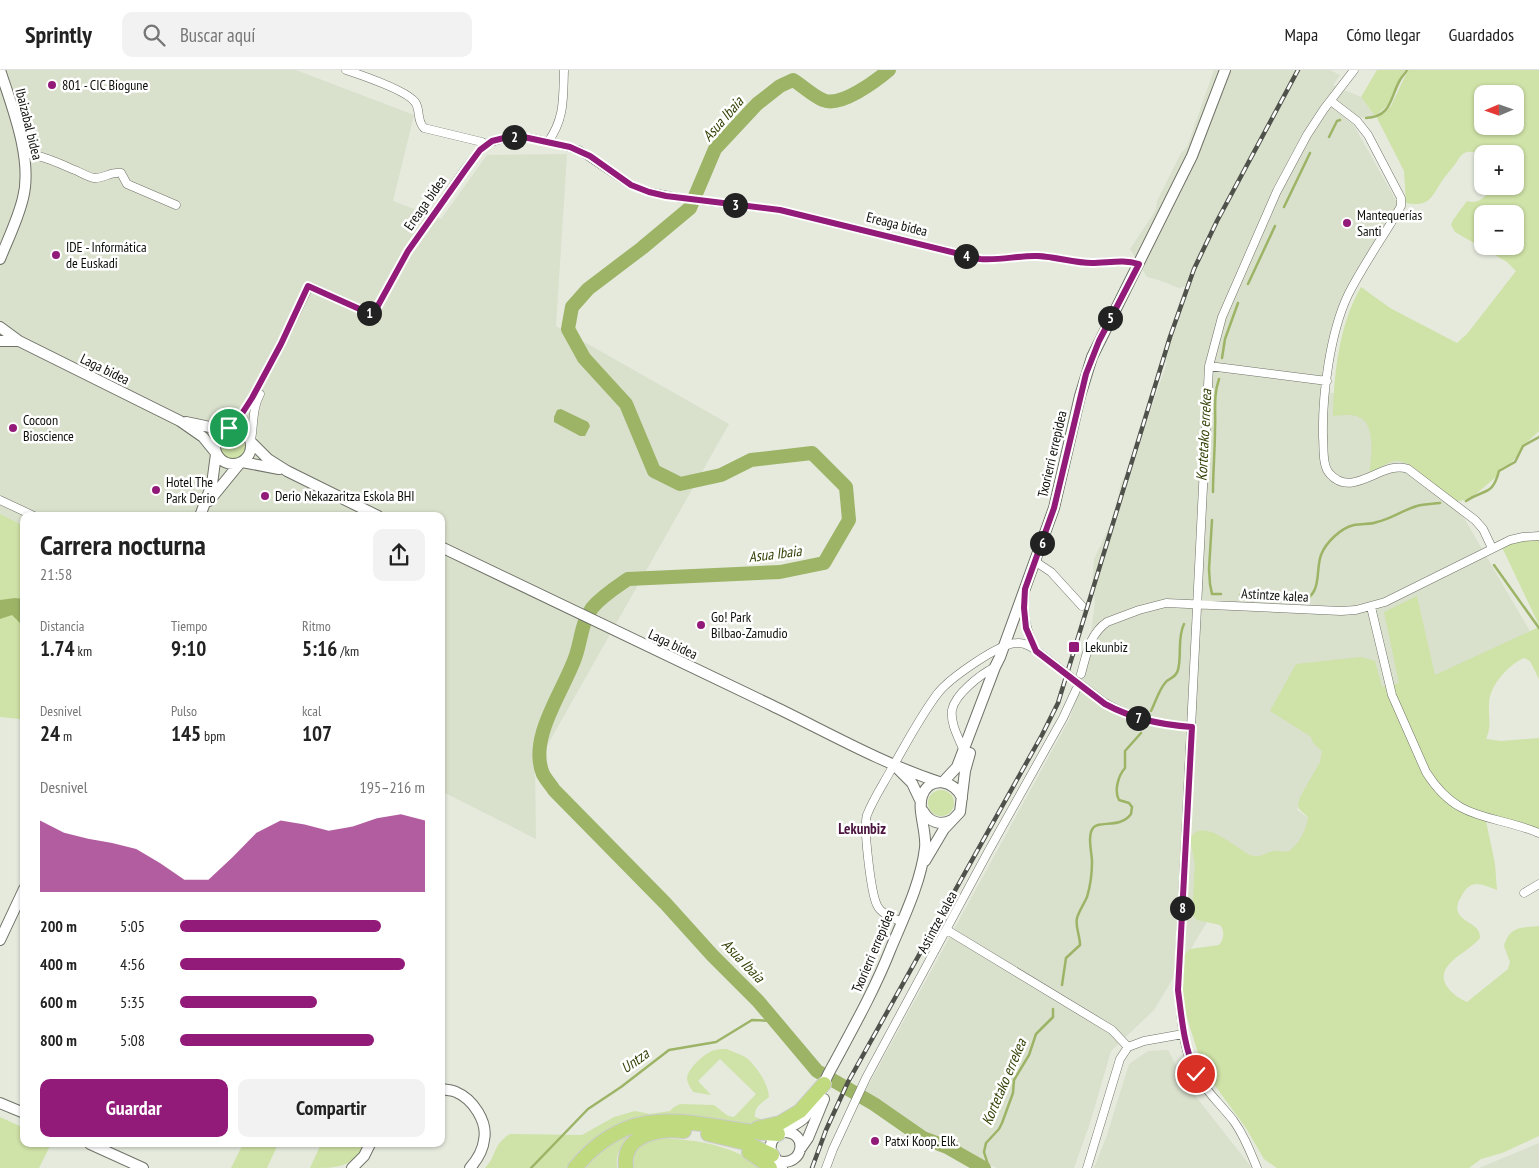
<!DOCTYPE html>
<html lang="es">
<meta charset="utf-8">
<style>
:root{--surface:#fff;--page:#f2f2f2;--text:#222;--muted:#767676;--line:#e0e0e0;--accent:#921a78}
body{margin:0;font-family:"PT Sans Narrow",sans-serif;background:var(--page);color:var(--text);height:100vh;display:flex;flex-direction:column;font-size:19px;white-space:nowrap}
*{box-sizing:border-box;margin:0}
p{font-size:16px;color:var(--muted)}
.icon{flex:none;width:28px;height:28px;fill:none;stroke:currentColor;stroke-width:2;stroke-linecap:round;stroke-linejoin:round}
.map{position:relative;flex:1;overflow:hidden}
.side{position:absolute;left:20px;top:442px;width:425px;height:635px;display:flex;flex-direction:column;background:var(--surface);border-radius:10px;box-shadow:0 1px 4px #0004}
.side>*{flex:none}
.needle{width:32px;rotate:268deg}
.controls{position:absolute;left:1474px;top:15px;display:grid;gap:10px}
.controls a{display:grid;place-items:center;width:50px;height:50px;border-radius:10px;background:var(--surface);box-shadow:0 1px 4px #0004;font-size:25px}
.pin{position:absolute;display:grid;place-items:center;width:42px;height:42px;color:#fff;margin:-21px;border:2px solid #fff;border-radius:50%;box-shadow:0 1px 5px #0007}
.km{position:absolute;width:25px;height:25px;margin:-12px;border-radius:50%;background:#222;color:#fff;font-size:14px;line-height:25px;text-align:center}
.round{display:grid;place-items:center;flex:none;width:52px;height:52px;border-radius:10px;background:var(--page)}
.head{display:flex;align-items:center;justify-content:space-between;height:85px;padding:0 20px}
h1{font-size:28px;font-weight:600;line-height:38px}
.stats{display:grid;grid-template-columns:repeat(3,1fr);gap:8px;height:85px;padding:5px 20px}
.stats div{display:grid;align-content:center}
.stats b{font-size:21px;font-weight:600}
.stats small{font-size:14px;font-weight:400}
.stats p{font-size:14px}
.chart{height:140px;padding:10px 20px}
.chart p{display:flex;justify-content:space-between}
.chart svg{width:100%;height:90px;margin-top:5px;fill:var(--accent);opacity:.7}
.cta{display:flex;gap:10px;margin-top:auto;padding:10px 20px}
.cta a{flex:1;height:58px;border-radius:10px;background:var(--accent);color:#fff;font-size:20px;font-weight:600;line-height:58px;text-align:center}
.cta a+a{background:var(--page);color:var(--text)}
ul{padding:0 20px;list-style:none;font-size:16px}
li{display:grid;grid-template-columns:80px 60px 1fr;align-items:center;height:38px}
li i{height:12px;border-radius:6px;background:var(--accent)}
header{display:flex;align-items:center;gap:30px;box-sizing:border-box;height:70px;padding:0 25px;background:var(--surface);border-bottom:1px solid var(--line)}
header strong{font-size:24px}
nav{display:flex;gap:28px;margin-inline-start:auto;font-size:18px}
.search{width:350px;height:45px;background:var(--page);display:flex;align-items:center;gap:12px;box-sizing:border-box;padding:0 18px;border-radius:10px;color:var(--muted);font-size:19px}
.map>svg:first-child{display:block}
.built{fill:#d9e0cc}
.green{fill:#cfe2a7;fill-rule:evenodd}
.water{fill:#9db467}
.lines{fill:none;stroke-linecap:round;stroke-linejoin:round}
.stream{stroke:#9db467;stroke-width:2.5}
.river{stroke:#9db467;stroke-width:14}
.minor-casing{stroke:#6e7267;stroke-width:9}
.tertiary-casing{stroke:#6e7267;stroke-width:12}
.motorway-casing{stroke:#cacac9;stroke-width:16}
.minor{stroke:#fff;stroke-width:8}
.tertiary{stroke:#fff;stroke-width:10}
.motorway{stroke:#c0db7f;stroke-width:14}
.rail-casing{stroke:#4f524b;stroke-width:4.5}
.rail{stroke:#fff;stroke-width:2.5;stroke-dasharray:8;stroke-linecap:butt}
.minor-bridge-casing{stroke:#6e7267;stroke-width:9;stroke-linecap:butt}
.minor-bridge{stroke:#fff;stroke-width:8}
.route-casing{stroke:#fff;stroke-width:10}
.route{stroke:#921a78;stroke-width:6}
.poi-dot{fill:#921a78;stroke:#fff;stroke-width:2}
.labels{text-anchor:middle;stroke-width:5;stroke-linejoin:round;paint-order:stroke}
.poi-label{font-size:14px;fill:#0d0f0a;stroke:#fff;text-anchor:start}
.street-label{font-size:14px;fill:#0d0f0a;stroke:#fff}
.water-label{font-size:15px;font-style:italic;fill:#334105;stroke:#fff}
.neighbourhood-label{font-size:15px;font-weight:bold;fill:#4b143e;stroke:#fff}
</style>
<header>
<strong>Sprintly</strong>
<div class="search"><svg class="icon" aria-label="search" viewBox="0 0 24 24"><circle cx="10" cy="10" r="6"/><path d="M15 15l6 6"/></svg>Buscar aquí</div>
<nav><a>Mapa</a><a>Cómo llegar</a><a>Guardados</a></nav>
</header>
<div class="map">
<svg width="1539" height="1098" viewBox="0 0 1539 1098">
<rect width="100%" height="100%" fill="#e5eadd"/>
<path class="built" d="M0,0H296L414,45L393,131L441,149L487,85L567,84L556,256L729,354L535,697L536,769L441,721V446H24V456L0,444Z
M1214,0H1330L1340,5L1333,15L1361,27L1375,46L1346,49L1353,54L1398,134L1366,189L1331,267L1321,321L1339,324L1457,436L1530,561L1459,601L1435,606L1417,527L1399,613L1355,627L1297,740L1316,753L1284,803L1248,784L1154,940L1111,981L1090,1053L1074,1098H997L914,1060L873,1030L863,1025L1070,648L1087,593L1095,532L1092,516L1094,489L1111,453L1119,423L1121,412L1130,399L1167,293L1163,291L1190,215L1179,218L1159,210L1147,207L1130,179L1152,146L1156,139L1157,131L1181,83L1187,77Z
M1168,980L1186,1014L1252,1098H1094L1107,1065L1129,994L1148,981Z
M1539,1073V1098H1479Z"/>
<path class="green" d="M1377,0H1405L1398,12L1389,34L1375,46L1361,27Z
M1408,0H1539V361L1522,377L1517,386L1510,394L1501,398L1497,406L1477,423L1465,430L1450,432C1438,420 1410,387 1394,391C1385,393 1377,400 1369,404C1372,390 1375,355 1361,348C1352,343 1343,345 1333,346C1334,303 1339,255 1361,217L1390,238L1457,273L1467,264L1516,201L1507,192L1455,162L1451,155L1453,150L1467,131C1484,136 1487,119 1498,116C1503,115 1510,116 1515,116V84H1482V85C1478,83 1472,81 1467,82C1462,83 1459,88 1456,93C1452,98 1448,103 1444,108C1432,125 1431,138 1406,133L1404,101L1377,48L1391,36ZM1482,24H1515V56H1482ZM1482,144H1515V176H1482Z
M219 376a13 13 0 1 1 26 0a13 13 0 1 1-26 0Z
M0,444L24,456V642L20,649L0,647Z
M1508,469H1539V555L1500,473L1496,472L1499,470Z
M1417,526L1435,605L1539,557V609L1530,591L1524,588C1509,594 1489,616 1489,634C1488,647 1492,656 1486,669L1501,671L1539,668V760L1499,747L1495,746L1486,751L1495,794L1497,820C1480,814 1471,808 1461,827C1458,831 1456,837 1458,842C1462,853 1481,854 1480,868C1471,881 1434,894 1446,915C1451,923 1458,928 1467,932L1508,899L1510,892L1504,876C1510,855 1522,858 1539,856V1066L1502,1083L1481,1089L1469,1098H1277L1264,1089L1246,1058L1213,1013L1200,989L1182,932L1181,920L1183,886L1190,879L1219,875C1224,869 1225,861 1220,855L1197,850L1192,844L1195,794L1190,769C1201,745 1236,778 1250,785C1260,789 1264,783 1273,781C1278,780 1283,783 1289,781C1299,775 1307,758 1308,747L1299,739L1298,735L1300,727L1320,692L1322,681L1314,674L1310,666L1270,641L1296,594L1361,587L1375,591L1382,617L1399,613L1384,542Z
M928 733a13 13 0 1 1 26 0a13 13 0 1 1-26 0Z
M727,979C733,982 743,985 748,989C758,999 768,1013 769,1027C762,1033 754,1036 755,1047L780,1055L773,1059L662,1046L584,1080L567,1098H485C497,1086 492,1075 510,1064L582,1065L614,1047L635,1041L650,1044L670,1041L674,1037L680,1034L714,1035L728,1046L734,1047L756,1024L720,989L698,1011L711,1025L693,1022C691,1018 687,1013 687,1008C688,998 706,982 715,980C718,979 723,979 727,979Z
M0,1047L24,1058V1074H51L39,1098H0Z
M628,1065C623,1080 615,1079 617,1098H579L612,1073Z
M661,1068C701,1070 732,1076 765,1098H633C633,1075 641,1072 661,1068Z
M243,1074H278L267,1098H231Z
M321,1074H365C351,1098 338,1098 310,1098Z"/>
<path class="water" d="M561,339L588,352L590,356L585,366H580L554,352V347L557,340Z
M15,528L24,529V557L12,545L0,549V530Z"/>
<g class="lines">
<path class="stream" d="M1366,48C1392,47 1390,27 1400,10C1402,6 1405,4 1407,0
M1329,67L1337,51L1340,50
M1284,137L1310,83
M1248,214L1275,156
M1222,288L1225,269L1238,233
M1213,422C1213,401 1215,380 1215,359C1216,342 1213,326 1219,309
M1466,431C1485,418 1492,427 1499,401L1515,392L1523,376L1539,367
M1212,450L1209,499L1210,514L1212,524H1221
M1494,495L1539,558
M1240,525L1308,528C1321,519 1316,498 1321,485C1326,472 1341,458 1354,455C1362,453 1370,455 1377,452C1391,449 1403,440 1417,436C1424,434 1432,434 1440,433
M1151,641C1155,633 1159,620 1165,613C1170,607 1175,609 1178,600C1182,585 1177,568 1184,554
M1062,915L1066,888L1080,875C1080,865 1075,857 1077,848C1079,841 1084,834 1087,827C1090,817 1092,803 1092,792C1092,783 1087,766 1093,758C1099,750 1120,759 1131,744L1132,737L1129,733L1119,730C1114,721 1118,706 1125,698V681L1141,663
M531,1098L588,1039L621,1017L669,980L716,972L752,950L776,951
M989,1098L984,1082L986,1073L999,1059L1002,1053L1013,1023L1014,1010L1029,985L1036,964L1053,947V939"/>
<path class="river" d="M889,0C876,11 840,38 823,30C813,26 803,16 793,10L780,16L757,34L715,79L690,138L642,178L588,219L572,237L568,259L584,288L626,334L654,401L680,414L721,405L751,390L812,383L846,417L849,450L824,493L780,502L628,509C615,518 602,526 592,538C581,553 581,572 575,588C563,622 528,668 543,704C546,710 551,715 554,720L666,834L712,885L758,931L817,1001L874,1034L923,1068L947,1077L984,1098"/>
<defs>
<path id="minor" d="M346,0C361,5 406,20 415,32C421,40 416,50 424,58L482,72L485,74
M1331,31L1357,51L1368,65L1401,128V136L1397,143C1381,170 1362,197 1348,225C1330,263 1322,325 1323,367C1324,378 1322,396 1330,404C1353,430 1383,389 1408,399L1475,450L1483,459L1492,478
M548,72C565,48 563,28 564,0
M24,83C41,85 57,92 72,99C79,101 87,107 94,108C103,109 112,101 121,103L127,114L176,135
M1209,296L1327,311
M226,359L243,342L252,328L281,274L309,216L364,241L370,243L375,241L408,181L465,99L485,74L508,67L519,66L540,70L579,80L631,115L649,122L680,128L780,140L980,189C1000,191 1019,185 1038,186C1057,187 1074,193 1092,193C1108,193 1123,189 1139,194
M251,370C254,354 252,339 260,324
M0,430L34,446
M1036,492L1051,502L1082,536
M1025,525C1023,546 1026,559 1035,579
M1371,537L1392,625L1426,702C1458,753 1490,743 1539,763
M1081,604C1087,583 1089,565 1107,552L1139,540L1166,533L1341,541L1356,540L1385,532L1510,470L1523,467L1539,466
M1105,633C1133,649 1160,655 1192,657
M964,681C959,669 950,653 952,640C955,624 981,604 995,597
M1524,823L1539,814
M902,852C893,848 881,844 877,835C871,823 863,757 867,745C873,729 884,713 892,698C906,674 921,645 938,623C949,609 999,573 1017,573C1029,572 1040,584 1050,591
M947,860L1112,960L1128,977L1144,971L1183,964
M826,1098L833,1079L866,1008L988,782L1063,648L1076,620
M1087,1098L1120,989L1128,977
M1257,1098C1250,1081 1244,1065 1233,1050C1221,1035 1207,1022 1197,1006C1182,980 1182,949 1178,920L1209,296L1222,247L1277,121L1307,65L1324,39L1354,0"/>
<path id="tertiary" d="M0,189C8,169 18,149 23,128C33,89 12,37 0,0
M0,257L19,271L180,351L203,367L216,383
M0,271H19
M186,352L224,360
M215 376a18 18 0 1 1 36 0a18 18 0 1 1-36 0Z
M251,372L268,389L287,401L378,446
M242,392L279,399
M209,431L240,393
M200,446L212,414L216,384
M441,477C551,530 661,583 771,635C827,662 881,693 939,712
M898,699L912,713L921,732
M943,712L957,697L995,597L1000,587L1054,438L1080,326L1092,287L1192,86L1225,0
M923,741C929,752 940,756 952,750
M925,791L944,759L960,742L965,701L970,683
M0,870L24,819
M441,1019C446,1020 452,1020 456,1022C473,1029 488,1052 484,1070C483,1080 476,1091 470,1098
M0,1033L24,1043
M90,1074L143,1098
M801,1078L808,1068L824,1029
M778,1091C804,1098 810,1060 782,1062
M352,1098L364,1086L370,1074
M782,1098L771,1081C767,1061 795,1059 805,1047C817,1032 823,1013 832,997C853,958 875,919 891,878C904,847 921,812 925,778C927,762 917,740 922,726C929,705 955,710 962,728"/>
<path id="motorway" d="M758,1058L780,1053L800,1041L824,1014
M708,1064L746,1073L772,1085
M749,1082L765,1093L770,1098
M575,1098C636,1023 699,1060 778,1064
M626,1098C621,1064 660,1058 684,1061"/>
</defs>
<use href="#minor" class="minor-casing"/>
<use href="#tertiary" class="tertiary-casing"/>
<use href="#motorway" class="motorway-casing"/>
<use href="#minor" class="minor"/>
<use href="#tertiary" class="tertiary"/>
<use href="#motorway" class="motorway"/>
<defs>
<path id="rail" d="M812,1098L826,1060L848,1012L1042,665L1058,633L1170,267L1194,199L1217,151L1298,0"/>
</defs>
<use href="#rail" class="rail-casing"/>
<use href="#rail" class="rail"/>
<defs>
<path id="minor-bridge" d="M1050,591L1105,633"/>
</defs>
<use href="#minor-bridge" class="minor-bridge-casing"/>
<use href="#minor-bridge" class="minor-bridge"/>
</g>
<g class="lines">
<defs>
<path id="route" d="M229,358L226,359L243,342L252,328L281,274L308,216L364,241L370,243L375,241L408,181L466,99L480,80L492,71L508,67L519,66L570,77L590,86L631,115L649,122L666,126L780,140L980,189C1000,191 1019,185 1038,186C1057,187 1074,193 1092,193C1108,193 1123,189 1139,194L1099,271L1086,304L1054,438L1025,519L1024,538L1026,558L1036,581L1105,634C1133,649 1160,655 1192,657L1178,920C1182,951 1184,976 1196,1004"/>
</defs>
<use href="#route" class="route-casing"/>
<use href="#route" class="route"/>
</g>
<g class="poi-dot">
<circle cx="52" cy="15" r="5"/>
<circle cx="1347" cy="153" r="5"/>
<circle cx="56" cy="185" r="5"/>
<circle cx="13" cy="358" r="5"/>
<circle cx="156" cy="420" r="5"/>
<circle cx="265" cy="426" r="5"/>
<circle cx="701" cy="555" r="5"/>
<rect x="1068" y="571" width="12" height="12" rx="2.5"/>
<circle cx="875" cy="1071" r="5"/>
</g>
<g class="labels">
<g class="poi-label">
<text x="62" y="20">801 - CIC Biogune</text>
<text x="1357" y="150">Mantequerías<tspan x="1357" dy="16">Santi</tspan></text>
<text x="66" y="182">IDE - Informática<tspan x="66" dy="16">de Euskadi</tspan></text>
<text x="23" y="355">Cocoon<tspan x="23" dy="16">Bioscience</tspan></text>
<text x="166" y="417">Hotel The<tspan x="166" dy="16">Park Derio</tspan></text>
<text x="275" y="431">Derio Nekazaritza Eskola BHI</text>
<text x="711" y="552">Go! Park<tspan x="711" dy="16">Bilbao-Zamudio</tspan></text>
<text x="1085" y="582">Lekunbiz</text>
<text x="885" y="1076">Patxi Koop. Elk.</text>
</g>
<g class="street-label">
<text transform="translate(29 54) rotate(76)" y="5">Ibaizabal bidea</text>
<text transform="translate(425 133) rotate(-55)" y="5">Ereaga bidea</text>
<text transform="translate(897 154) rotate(14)" y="5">Ereaga bidea</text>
<text transform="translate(105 299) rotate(26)" y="5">Laga bidea</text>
<text transform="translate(1052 384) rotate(-77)" y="5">Txorierri errepidea</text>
<text transform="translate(1275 525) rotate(3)" y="5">Astintze kalea</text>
<text transform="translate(673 574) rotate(25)" y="5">Laga bidea</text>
<text transform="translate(937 852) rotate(-62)" y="5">Astintze kalea</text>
<text transform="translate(873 881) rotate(-67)" y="5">Txorierri errepidea</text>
</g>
<g class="water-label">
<text transform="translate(723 49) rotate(-49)" y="5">Asua Ibaia</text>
<text transform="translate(1204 365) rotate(-87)" y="5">Kortetako errekea</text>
<text transform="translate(775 484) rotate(-7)" y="5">Asua Ibaia</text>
<text transform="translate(743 891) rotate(46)" y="5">Asua Ibaia</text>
<text transform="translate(635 991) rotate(-36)" y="5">Untza</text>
<text transform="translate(1004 1012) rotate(-67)" y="5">Kortetako errekea</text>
</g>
<g class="neighbourhood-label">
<text x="862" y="764">Lekunbiz</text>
</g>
</g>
</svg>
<div class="controls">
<a><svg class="needle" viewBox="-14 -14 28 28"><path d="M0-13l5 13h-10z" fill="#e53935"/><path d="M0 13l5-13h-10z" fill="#767676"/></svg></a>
<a>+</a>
<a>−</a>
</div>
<div class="pin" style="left:229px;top:358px;background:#1e9e55"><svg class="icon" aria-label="arrive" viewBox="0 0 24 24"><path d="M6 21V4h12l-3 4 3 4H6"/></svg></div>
<div class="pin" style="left:1196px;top:1004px;background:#d93025"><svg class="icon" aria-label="check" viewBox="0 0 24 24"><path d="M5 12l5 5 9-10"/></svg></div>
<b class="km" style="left:369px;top:243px">1</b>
<b class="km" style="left:514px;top:67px">2</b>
<b class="km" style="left:735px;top:135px">3</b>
<b class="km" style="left:966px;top:186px">4</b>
<b class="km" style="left:1110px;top:248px">5</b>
<b class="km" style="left:1042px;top:473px">6</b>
<b class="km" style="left:1138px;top:648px">7</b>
<b class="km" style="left:1182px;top:838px">8</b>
<section class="side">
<div class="head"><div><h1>Carrera nocturna</h1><p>21:58</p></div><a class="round"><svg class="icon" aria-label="share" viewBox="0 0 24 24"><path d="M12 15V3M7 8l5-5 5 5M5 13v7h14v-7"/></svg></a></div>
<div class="stats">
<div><p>Distancia</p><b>1.74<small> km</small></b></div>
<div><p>Tiempo</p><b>9:10</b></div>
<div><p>Ritmo</p><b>5:16<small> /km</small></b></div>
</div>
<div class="stats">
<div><p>Desnivel</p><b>24<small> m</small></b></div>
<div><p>Pulso</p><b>145<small> bpm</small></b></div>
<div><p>kcal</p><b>107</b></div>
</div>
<div class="chart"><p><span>Desnivel</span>195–216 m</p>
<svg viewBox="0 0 160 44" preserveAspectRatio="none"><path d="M0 44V9L10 15L20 18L30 20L40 23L50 30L60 38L70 38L80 27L90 15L100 9L110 11L120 14L130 12L140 8L150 6L160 9V44z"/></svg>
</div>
<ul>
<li><b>200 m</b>5:05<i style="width:82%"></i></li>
<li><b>400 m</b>4:56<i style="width:92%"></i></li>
<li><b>600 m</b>5:35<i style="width:56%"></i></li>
<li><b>800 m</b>5:08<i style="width:79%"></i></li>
</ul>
<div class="cta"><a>Guardar</a><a>Compartir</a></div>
</section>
</div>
